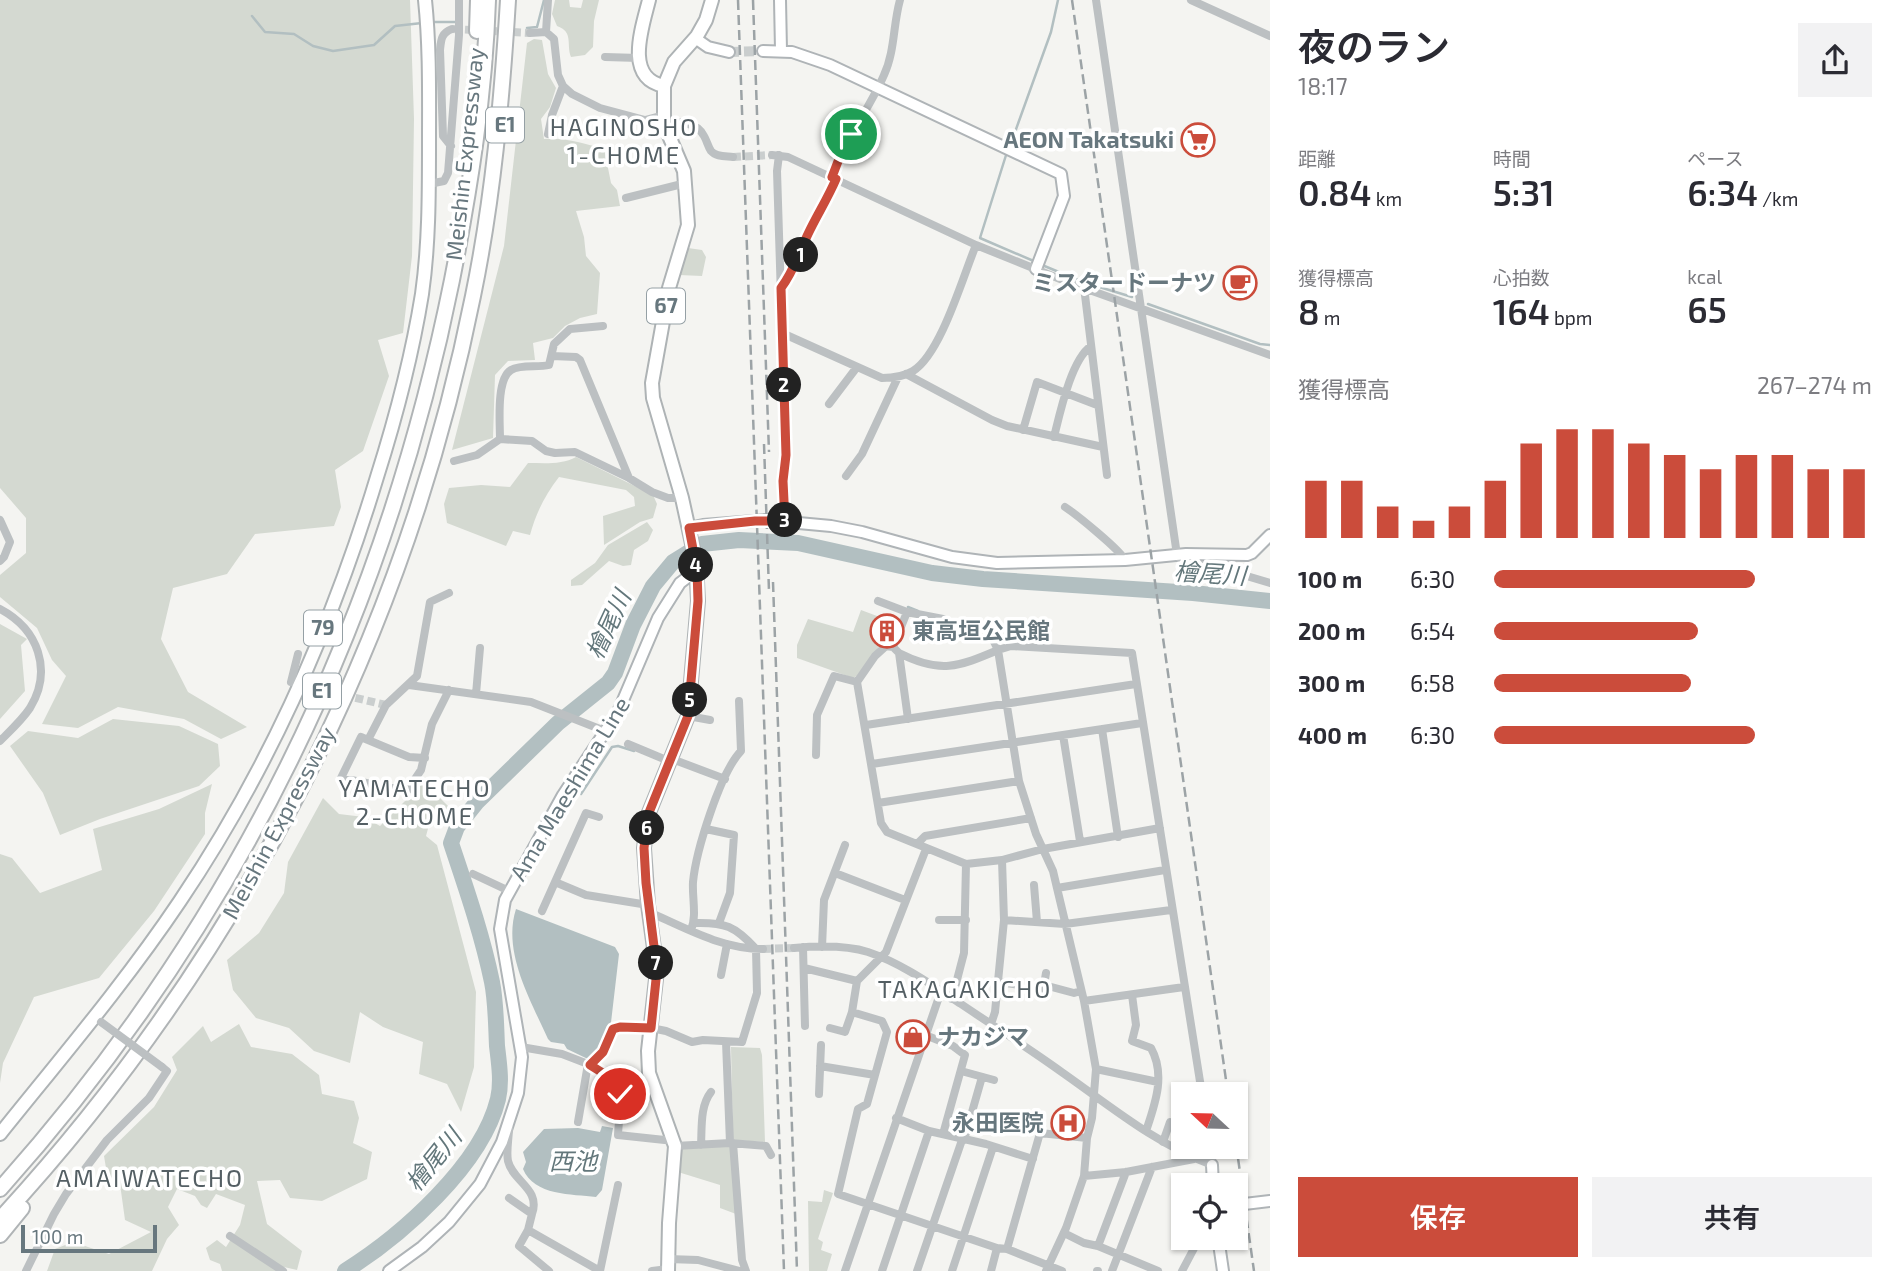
<!DOCTYPE html>
<html lang="ja">
<meta charset="utf-8">
<style>
:root{--surface:#fff;--page:#f2f2f3;--text:#2b2b33;--muted:#7c7c81;--accent:#cb4c3b}
body{margin:0;font-family:"Exo 2","Noto Sans JP",sans-serif;background:var(--page);color:var(--text);height:100vh;display:flex;flex-direction:column;font-size:26px;white-space:nowrap}
*{box-sizing:border-box;margin:0}
p{font-size:23px;color:var(--muted)}
.icon{flex:none;width:38px;height:38px;fill:none;stroke:currentColor;stroke-width:2;stroke-linecap:round;stroke-linejoin:round}
.map{position:relative;flex:1;overflow:hidden}
.sheet{display:flex;flex-direction:column;background:var(--surface);width:630px}
.sheet>*{flex:none}
.needle{width:46px;rotate:292deg}
.tools{position:absolute;left:1171px;top:1082px;display:grid;gap:14px}
.tools a{display:grid;place-items:center;width:77px;height:77px;border-radius:0px;background:var(--surface);box-shadow:0 2px 5px #0004;font-size:35px}
.scale{position:absolute;left:21px;bottom:18px;width:136px;box-sizing:border-box;padding-left:7px;border:4px solid #67777e;border-top:0;font-size:19px;line-height:24px;white-space:nowrap;color:#67777e;-webkit-text-stroke:5px #fff;paint-order:stroke}
.pin{position:absolute;display:grid;place-items:center;width:60px;height:60px;color:#fff;margin:-30px;border:4px solid #fff;border-radius:50%;box-shadow:0 2px 7px #0007}
.km{position:absolute;width:35px;height:35px;margin:-18px;border-radius:50%;background:#222;color:#fff;font-size:19px;line-height:35px;text-align:center}
.round{display:grid;place-items:center;flex:none;width:74px;height:74px;border-radius:0px;background:var(--page)}
.headline{display:flex;align-items:center;justify-content:space-between;height:119px;padding:0 28px}
h1{font-size:38px;font-weight:600;line-height:52px}
.figures{display:grid;grid-template-columns:repeat(3,1fr);gap:10px;height:119px;padding:7px 28px}
.figures div{display:grid;align-content:center}
.figures b{font-size:35px;font-weight:600}
.figures small{font-size:19px;font-weight:400}
.figures p{font-size:19px}
.chart{height:196px;padding:14px 28px}
.chart p{display:flex;justify-content:space-between}
.chart svg{width:100%;height:126px;margin-top:7px;stroke:var(--accent);stroke-width:6}
.primary-button{display:flex;gap:14px;margin-top:auto;padding:14px 28px}
.primary-button a{flex:1;height:80px;border-radius:0px;background:var(--accent);color:#fff;font-size:28px;font-weight:600;line-height:80px;text-align:center}
.primary-button a+a{background:var(--page);color:var(--text)}
ul{padding:0 28px;list-style:none;font-size:23px}
li{display:grid;grid-template-columns:112px 84px 1fr;align-items:center;height:52px}
li i{height:18px;border-radius:9px;background:var(--accent)}
main{display:flex;flex:1;min-height:0}
.map>svg:first-child{display:block}
.green{fill:#d4d9d1}
.water{fill:#b2bfc1}
.lines{fill:none;stroke-linecap:round;stroke-linejoin:round}
.stream{stroke:#b2bfc1;stroke-width:2.5}
.river{stroke:#b2bfc1;stroke-width:16}
.street-tunnel{stroke:#cacece;stroke-width:8;stroke-dasharray:8 4;stroke-linecap:butt}
.secondary-tunnel{stroke:#cacece;stroke-width:10;stroke-dasharray:10 5;stroke-linecap:butt}
.secondary-casing{stroke:#afb4b7;stroke-width:14}
.primary-casing{stroke:#aeb3b5;stroke-width:16}
.highway-casing{stroke:#b0b4b6;stroke-width:18}
.street{stroke:#bcc0c2;stroke-width:8}
.secondary{stroke:#fff;stroke-width:10}
.primary{stroke:#fff;stroke-width:12}
.highway{stroke:#fff;stroke-width:14}
.rail{stroke:#9ca3a6;stroke-width:2.5;stroke-dasharray:10 5;stroke-linecap:butt}
.street-bridge{stroke:#bcc0c2;stroke-width:8}
.route-casing{stroke:#fff;stroke-width:14}
.route{stroke:#cb4c3b;stroke-width:9}
.labels{text-anchor:middle;stroke-width:7;stroke-linejoin:round;paint-order:stroke}
.shield{fill:#fff;stroke:#95a0a5;stroke-width:2}
.shield-label{font-size:21px;font-weight:bold;fill:#67777e}
.poi-label{font-size:23px;font-weight:bold;fill:#67777e;stroke:#fff;text-anchor:end}
.street-label{font-size:23px;fill:#67777e;stroke:#fff}
.neighbourhood-label{font-size:24px;letter-spacing:2px;fill:#545f64;stroke:#fff}
.water-label{font-size:24px;font-style:italic;fill:#63777b;stroke:#fff}
</style>
<main>
<div class="map">
<svg width="1270" height="1271" viewBox="0 0 1270 1271">
<rect width="100%" height="100%" fill="#f4f4f1"/>
<path class="green" d="M0,0H410L414,119L412,256L403,333L378,340L389,376L363,451L335,470L341,507L334,526L255,534L227,574L173,588L161,639L188,692L247,727L221,739L184,719L118,707L78,728L42,724L66,676L52,660L37,628L0,597V575L26,553V518L0,488Z
M555,0H569L570,7L581,8L583,0H599L594,21L593,47L585,55L571,57C566,44 574,32 557,26L552,14Z
M534,39L542,40L548,74L556,88L550,107L541,119L544,139C567,137 582,144 604,148L611,183L617,190L620,206L576,211L584,237L586,256L600,273L597,314L580,318L565,326L553,338L533,343L535,360L508,361L495,375L493,438L452,450L504,246L527,43Z
M688,248L702,250L706,257L702,276L679,275Z
M576,457L653,495L657,504L653,518L640,522L604,545L603,516L635,506L634,497L626,490L559,477C545,495 536,513 530,535L513,531L506,546L447,523L444,504L449,488L481,485L510,487L528,463C544,463 562,465 576,457Z
M647,522L653,530L648,541L634,550L631,565L623,566L609,561L582,585L571,586V580L595,563L608,545Z
M861,610L885,619L877,638L883,641L857,676L853,678L797,658V645L808,619L853,632Z
M0,624L27,639L21,645L25,691L0,719Z
M113,719L179,726L218,744L220,766L199,786L100,819L60,835L43,793L10,746L28,731L78,738Z
M424,782L451,809L441,825H429L426,836L437,845L476,992L474,1067L461,1112L447,1084L419,1074L423,1042L383,1027L360,1012L350,1063L314,1051L289,1028L256,1018L233,990L227,960L259,933L284,893L288,862L323,798L339,814L364,817L380,826Z
M212,784L205,813V834L154,911L99,978L34,997L3,1063L0,1083V854L12,858L40,893L102,870L93,829L159,809Z
M239,1024L251,1047L292,1054L319,1075L322,1094L354,1101L359,1118L353,1143L372,1152L367,1179L322,1201L290,1198L280,1180L257,1181L267,1224L302,1251L297,1270L284,1267L277,1271H222L220,1264L210,1260L206,1248L217,1240L226,1247L240,1225L245,1205L216,1194L207,1208L201,1205L195,1196L177,1189L168,1207L179,1225L167,1239L152,1271H47L55,1249L73,1242L109,1254L151,1232L125,1220L120,1184L107,1174L104,1156L154,1107L177,1070L172,1057L203,1026L211,1042Z
M731,1047L760,1048L762,1055L765,1142L733,1140Z
M730,1146L736,1214L720,1208V1185L678,1172L680,1148Z
M824,1190L833,1193L818,1239L823,1242L821,1250L832,1254L827,1271H809L808,1201L822,1202Z"/>
<path class="water" d="M516,909L615,947L619,954L610,1031L603,1048L590,1060L567,1049L564,1044L551,1042L548,1039C531,1001 502,952 516,909Z
M602,1126L613,1128L602,1190L596,1197C572,1194 534,1196 523,1169L526,1162L523,1152L544,1129L578,1128L600,1132Z"/>
<g class="lines">
<path class="stream" d="M252,16L265,32L294,34L313,46L333,51L374,45L395,26L422,23
M432,22H455
M527,28L537,27L544,0
M1010,146L1051,32L1058,0
M1007,152L980,238L1036,262
M1042,265L1083,282L1132,297
M1148,304L1260,344L1270,345
M908,607L918,611
M945,618L953,621
M581,794L612,747L618,746L634,751"/>
<path class="river" d="M345,1271C401,1236 482,1165 498,1099C502,1082 499,1063 497,1046C496,1025 496,1002 492,982C482,934 466,888 451,843L457,827L477,802L558,723L608,683L615,673L633,625L653,586L673,562L702,544L739,540L798,543L932,573L983,579L1193,593L1270,601"/>
<path class="street-tunnel" d="M453,29L530,33
M733,157L772,155
M297,684L386,705
M763,949L794,948"/>
<path class="secondary-tunnel" d="M729,52L763,51"/>
<defs>
<path id="secondary" d="M780,0L781,50
M695,38L708,47L729,52
M763,51L792,52L830,65L1061,174L1064,196L1036,269
M689,528L703,525L766,520L831,526L862,532L952,557L997,563L1125,560L1186,554L1247,555L1252,553L1270,535
M1212,1165L1213,1185
M1236,1205L1270,1201
M1218,1237L1223,1271
M389,1271L422,1247L449,1222L480,1184L502,1142L518,1093L522,1057L500,929L505,900L563,795L618,712L658,618L680,583L697,570"/>
<path id="primary" d="M649,0C642,28 624,78 664,86
M0,1134C61,1058 125,983 180,901C267,772 332,626 377,477C396,417 412,356 422,294C429,245 429,194 429,144C429,96 430,48 425,0
M668,1271L669,1223L675,1146L649,1073L648,1051L657,970L648,905L644,848L648,815L688,716L698,601L696,562L682,498L653,398L652,383L669,288L688,225L684,171L664,124V86L674,62L697,36L706,20L712,0"/>
<path id="highway" d="M477,31L478,0
M0,1189C233,929 383,623 452,280C470,188 485,95 488,0
M0,1219C238,961 404,641 473,296C493,199 502,99 508,0
M0,1235L22,1208"/>
</defs>
<use href="#secondary" class="secondary-casing"/>
<use href="#primary" class="primary-casing"/>
<use href="#highway" class="highway-casing"/>
<path class="street" d="M1096,0L1177,555L1184,563L1213,566L1270,583
M1191,0L1270,36
M546,32L554,39L558,75L563,86L572,94L600,108L645,120L664,115
M530,33L546,32L548,0
M605,57L639,58
M664,124C677,120 697,122 704,136C707,141 708,147 711,151C716,157 726,156 733,157
M548,134L552,115L563,86
M451,146L443,136L440,50C441,40 441,33 452,29
M772,155L788,157L976,245L1070,283L1270,355
M779,155L777,171L786,455L783,481L785,521
M833,177C844,140 869,110 884,75C895,51 893,25 900,0
M429,184L444,181L448,173L459,35V0
M626,198L686,183
M1084,287L1107,475
M781,288L792,274L807,235L836,179
M603,326L570,329L554,344L549,365C538,368 521,364 511,370C496,379 500,423 500,439L532,441L546,451L555,453L575,452L629,478L652,492L668,498H682
M782,333L882,378C893,378 903,377 913,371C941,354 963,276 976,245
M552,356L576,357L580,360L629,478
M906,374L992,420L1007,426L1103,447
M829,404L857,367
M1023,430L1037,382L1097,405
M1054,437C1060,413 1071,360 1091,346
M454,461L477,455L500,439
M846,476L862,454L898,377
M1065,507C1077,515 1119,549 1125,560
M0,520L10,542L4,557L0,561
M878,601L907,612L893,647L899,653L908,719
M0,609C38,629 53,670 30,708C22,720 10,731 0,741
M907,612L943,619
M987,627L998,650L1011,646L1132,653L1202,1094
M893,647L886,646L875,656L857,682L881,823L887,832L966,864L1002,860L1043,849L1160,828
M899,653C940,674 958,667 998,650L1019,781L1036,834L1053,871L1057,888L1084,1001L1096,1069L1092,1118L1087,1138L1084,1176L1066,1228L1046,1271
M291,682L298,654
M409,685L531,702L605,731
M449,690L432,724L421,770L407,791L341,778L361,737L368,740L386,705L417,676L430,602L449,593
M476,694L480,648
M688,716L710,720
M866,725L1136,684
M1102,729L1118,837
M1063,735L1080,841
M368,740L409,757L425,758
M628,744L671,762
M816,755L817,715L834,676L857,682
M672,759L725,779
M872,764L1142,723
M878,803L1019,781
M706,829L734,835L730,893L719,923
M917,844L925,836L1031,818
M835,873L905,900
M473,874L509,891
M555,882L586,895L648,905
M1034,885L1037,922
M1057,888L1165,870
M542,911L586,813L599,817
M649,912C685,928 722,949 763,949
M939,920H966
M1004,920L1065,924L1171,910
M691,930C697,916 692,897 693,882C696,851 720,773 741,751L739,701
M803,947L805,1026
M822,947L824,900L845,845
M794,948C817,946 845,945 868,952C901,963 932,985 961,1004C995,1027 1030,1049 1063,1073C1110,1106 1157,1145 1212,1165L1209,1146
M804,968L857,981
M721,975L727,944
M998,982L1020,985
M1044,985L1074,993L1081,991
M1132,995L1136,1025L1132,1041L1151,1048C1166,1075 1155,1104 1146,1131
M1042,997L1046,973
M952,999L964,953L966,864
M1084,1001L1184,987
M852,1012L882,1021L887,1032L867,1104L858,1109L838,1194L997,1248L1007,1249L1062,1271
M991,1024L995,1012L1004,920L1002,860
M830,1028L845,1032L852,1012L857,981L886,952L926,849
M925,1035L953,1046L965,1055L943,1134
M726,1042L730,1143
M521,1047L562,1054L588,1064L578,1122
M588,1064C629,1079 620,1098 618,1135L674,1141
M590,1065L603,1052L611,1031L615,1028H651L666,1031L692,1042L703,1040L742,1042L757,993L756,949C735,926 725,922 694,923
M820,1066L875,1075
M1096,1069L1158,1082
M961,1071L994,1080
M819,1094L821,1045
M896,1118L929,1131L986,1144L1033,1159
M509,1128C509,1138 506,1151 508,1161C513,1182 541,1189 532,1214
M964,1140L982,1077
M1163,1142L1170,1122
M733,1143L742,1260L746,1271
M701,1145C702,1127 700,1106 711,1092
M675,1146L730,1143L766,1146L771,1155
M1084,1176L1126,1172L1194,1159
M509,1198L532,1214L528,1230L519,1246L549,1271
M528,1230L600,1271
M1064,1233L1084,1243L1098,1246L1126,1172
M230,1236L283,1271
M1098,1246L1158,1271
M1007,1249L1040,1133L1087,1138
M668,1259L698,1260L740,1271
M26,1271L54,1214L66,1194L107,1140L149,1098L167,1071L162,1067
M600,1271L618,1185
M652,1271L668,1269
M845,1271L941,991
M882,1271L929,1131
M917,1271L962,1140
M952,1271L993,1147
M991,1271L997,1248
M1097,1271H1098
M1112,1271L1152,1167
M1182,1271L1200,1237"/>
<use href="#secondary" class="secondary"/>
<use href="#primary" class="primary"/>
<use href="#highway" class="highway"/>
<path class="rail" d="M738,0L784,1271
M753,0L769,452
M1072,0L1228,1094
M764,444L769,591
M773,582L797,1271
M1236,1144L1254,1271"/>
<path class="street-bridge" d="M101,1022L162,1067"/>
</g>
<g class="lines">
<defs>
<path id="route" d="M620,1094L614,1080L590,1065L603,1052L613,1029L620,1027L651,1028L657,970L646,883L644,848L648,815L688,716L698,601L697,570L689,528L755,521H785L783,481L786,455L781,288C794,271 799,253 808,234C817,215 828,198 836,179L832,177L842,151L851,134"/>
</defs>
<use href="#route" class="route-casing"/>
<use href="#route" class="route"/>
</g>
<defs>
<symbol id="supermarket-ring" viewBox="-11 -11 22 22"><circle r="9.5" fill="#fff" stroke="#cb4c3b" stroke-width="1.5"/><path d="M-6-5.5h2.5l.6 2H6L4.5 2H-2.5L-4.4-4H-6ZM-1.5 3.2a1.3 1.3 0 1 0 .1 0ZM3 3.2a1.3 1.3 0 1 0 .1 0Z" fill="#cb4c3b"/></symbol>
<symbol id="cafe-ring" viewBox="-11 -11 22 22"><circle r="9.5" fill="#fff" stroke="#cb4c3b" stroke-width="1.5"/><path d="M-5.5-4.5H6V0H3Q3 3.5 0 3.5H-2.5Q-5.5 3.5-5.5 0ZM3-3.2v2h1.7v-2ZM-6 4.5H4V6H-6Z" fill="#cb4c3b"/></symbol>
<symbol id="building-ring" viewBox="-11 -11 22 22"><circle r="9.5" fill="#fff" stroke="#cb4c3b" stroke-width="1.5"/><path d="M-4-6H4V6H1V3H-1V6H-4ZM-2.5-4.3h1.7v1.8h-1.7ZM.8-4.3h1.7v1.8H.8ZM-2.5-1h1.7V.8h-1.7ZM.8-1h1.7V.8H.8Z" fill="#cb4c3b"/></symbol>
<symbol id="shop-ring" viewBox="-11 -11 22 22"><circle r="9.5" fill="#fff" stroke="#cb4c3b" stroke-width="1.5"/><path d="M-5-2.5h2.3a2.7 3.5 0 0 1 5.4 0H5L5.5 6h-11ZM-1.5-2.5h3a1.5 2.3 0 0 0-3 0Z" fill="#cb4c3b"/></symbol>
<symbol id="hospital-ring" viewBox="-11 -11 22 22"><circle r="9.5" fill="#fff" stroke="#cb4c3b" stroke-width="1.5"/><path d="M-5-5h3v3.5h4V-5h3V5h-3V1.5h-4V5h-3Z" fill="#cb4c3b"/></symbol>
</defs>
<g fill-rule="evenodd">
<use href="#supermarket-ring" x="1179" y="121" width="38" height="38"/>
<use href="#cafe-ring" x="1221" y="264" width="38" height="38"/>
<use href="#building-ring" x="868" y="612" width="38" height="38"/>
<use href="#shop-ring" x="894" y="1018" width="38" height="38"/>
<use href="#hospital-ring" x="1049" y="1104" width="38" height="38"/>
</g>
<g class="labels">
<g class="shield">
<rect x="486" y="107.5" width="38" height="35" rx="5"/>
<rect x="647" y="288.5" width="38" height="35" rx="5"/>
<rect x="304" y="610.5" width="38" height="35" rx="5"/>
<rect x="303" y="673.5" width="38" height="35" rx="5"/>
</g>
<g class="shield-label">
<text x="505" y="132">E1</text>
<text x="666" y="313">67</text>
<text x="323" y="635">79</text>
<text x="322" y="698">E1</text>
</g>
<g class="poi-label">
<text x="1174" y="148">AEON Takatsuki</text>
<text x="1216" y="291">ミスタードーナツ</text>
<text x="912" y="639" text-anchor="start">東高垣公民館</text>
<text x="937" y="1045" text-anchor="start">ナカジマ</text>
<text x="1044" y="1131">永田医院</text>
</g>
<g class="street-label">
<text transform="translate(465 154) rotate(-84)" y="8">Meishin Expressway</text>
<text transform="translate(570 789) rotate(-59)" y="8">Ama Maeshima Line</text>
<text transform="translate(279 823) rotate(-62)" y="8">Meishin Expressway</text>
</g>
<g class="neighbourhood-label">
<text x="624" y="136">HAGINOSHO<tspan x="624" dy="28">1-CHOME</tspan></text>
<text x="415" y="797">YAMATECHO<tspan x="415" dy="28">2-CHOME</tspan></text>
<text x="965" y="998">TAKAGAKICHO</text>
<text x="150" y="1187">AMAIWATECHO</text>
</g>
<g class="water-label">
<text transform="translate(1210 574) rotate(4)" y="8">檜尾川</text>
<text transform="translate(609 625) rotate(-65)" y="8">檜尾川</text>
<text transform="translate(434 1160) rotate(-51)" y="8">檜尾川</text>
<text x="573" y="1170">西池</text>
</g>
</g>
</svg>
<div class="tools">
<a><svg class="needle" viewBox="-14 -14 28 28"><path d="M0-13l5 13h-10z" fill="#e53935"/><path d="M0 13l5-13h-10z" fill="#7c7c81"/></svg></a>
<a><svg class="icon" aria-label="locate" viewBox="0 0 24 24"><circle cx="12" cy="12" r="6"/><path d="M12 2v4M12 18v4M2 12h4M18 12h4"/></svg></a>
</div>
<div class="scale">100 m</div>
<div class="pin" style="left:851px;top:134px;background:#1e9e55"><svg class="icon" aria-label="arrive" viewBox="0 0 24 24"><path d="M6 21V4h12l-3 4 3 4H6"/></svg></div>
<div class="pin" style="left:620px;top:1094px;background:#d93025"><svg class="icon" aria-label="check" viewBox="0 0 24 24"><path d="M5 12l5 5 9-10"/></svg></div>
<b class="km" style="left:801px;top:255px">1</b>
<b class="km" style="left:784px;top:385px">2</b>
<b class="km" style="left:785px;top:520px">3</b>
<b class="km" style="left:696px;top:565px">4</b>
<b class="km" style="left:690px;top:700px">5</b>
<b class="km" style="left:647px;top:828px">6</b>
<b class="km" style="left:656px;top:963px">7</b>
</div>
<section class="sheet">
<div class="headline"><div><h1>夜のラン</h1><p>18:17</p></div><a class="round"><svg class="icon" aria-label="share" viewBox="0 0 24 24"><path d="M12 15V3M7 8l5-5 5 5M5 13v7h14v-7"/></svg></a></div>
<div class="figures">
<div><p>距離</p><b>0.84<small> km</small></b></div>
<div><p>時間</p><b>5:31</b></div>
<div><p>ペース</p><b>6:34<small> /km</small></b></div>
</div>
<div class="figures">
<div><p>獲得標高</p><b>8<small> m</small></b></div>
<div><p>心拍数</p><b>164<small> bpm</small></b></div>
<div><p>kcal</p><b>65</b></div>
</div>
<div class="chart"><p><span>獲得標高</span>267–274 m</p>
<svg viewBox="0 0 160 44" preserveAspectRatio="none"><path d="M5 44V24M15 44V24M25 44V33M35 44V38M45 44V33M55 44V24M65 44V11M75 44V6M85 44V6M95 44V11M105 44V15M115 44V20M125 44V15M135 44V15M145 44V20M155 44V20"/></svg>
</div>
<ul>
<li><b>100 m</b>6:30<i style="width:69%"></i></li>
<li><b>200 m</b>6:54<i style="width:54%"></i></li>
<li><b>300 m</b>6:58<i style="width:52%"></i></li>
<li><b>400 m</b>6:30<i style="width:69%"></i></li>
</ul>
<div class="primary-button"><a>保存</a><a>共有</a></div>
</section>
</main>
